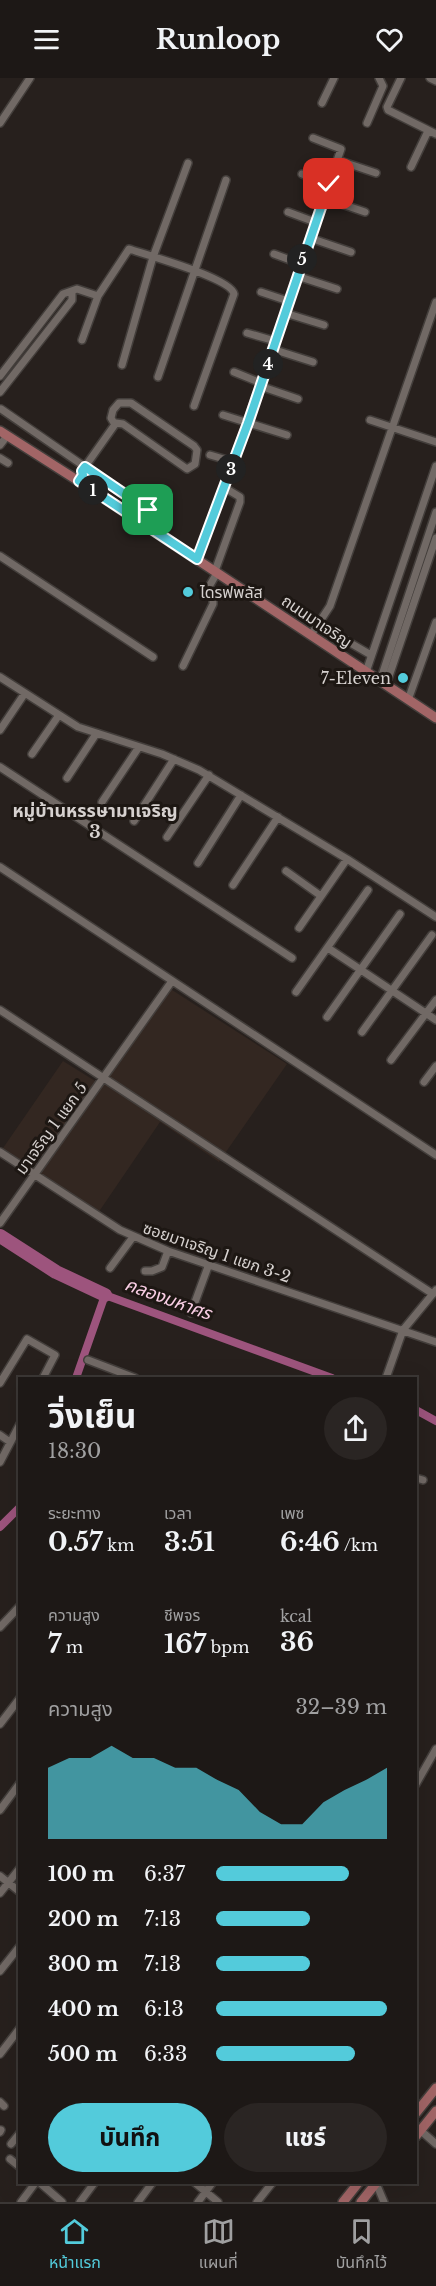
<!DOCTYPE html>
<html lang="th">
<meta charset="utf-8">
<style>
:root{--surface:#1d1816;--page:#2a2523;--text:#f1f3f6;--muted:#a0a0a1;--line:#3b3735;--accent:#53cbdb}
body{margin:0;font-family:"Libre Baskerville","Noto Sans Thai",serif;background:var(--page);color:var(--text);height:100vh;display:flex;flex-direction:column;font-size:22px;white-space:nowrap}
*{box-sizing:border-box;margin:0}
p{font-size:20px;color:var(--muted)}
.icon{flex:none;width:33px;height:33px;fill:none;stroke:currentColor;stroke-width:2;stroke-linecap:round;stroke-linejoin:round}
.map{position:relative;flex:1;overflow:hidden}
.details{position:absolute;left:18px;top:1299px;width:399px;height:807px;display:flex;flex-direction:column;background:var(--surface);border-radius:0px;box-shadow:0 6px 24px #0002,0 0 0 2px var(--line)}
.details>*{flex:none}
.pin{position:absolute;display:grid;place-items:center;width:51px;height:51px;color:#fff;margin:-26px;border-radius:12px;box-shadow:0 3px 9px #0006}
.km{position:absolute;width:30px;height:30px;margin:-15px;border-radius:50%;background:#222;color:#fff;font-size:16px;line-height:30px;text-align:center}
.round{display:grid;place-items:center;flex:none;width:63px;height:63px;border-radius:32px;background:var(--page)}
.summary{display:flex;align-items:center;justify-content:space-between;height:102px;padding:0 30px}
h1{font-size:33px;font-weight:700;line-height:45px}
.figures{display:grid;grid-template-columns:repeat(3,1fr);gap:9px;height:102px;padding:6px 30px}
.figures div{display:grid;align-content:center}
.figures b{font-size:26px;font-weight:700}
.figures small{font-size:16px;font-weight:400}
.figures p{font-size:16px}
.chart{height:168px;padding:12px 30px}
.chart p{display:flex;justify-content:space-between}
.chart svg{width:100%;height:108px;margin-top:6px;fill:var(--accent);opacity:.7}
.primary-button{display:flex;gap:12px;margin-top:auto;padding:12px 30px}
.primary-button a{flex:1;height:69px;border-radius:36px;background:var(--accent);color:#111;font-size:24px;font-weight:700;line-height:69px;text-align:center}
.primary-button a+a{background:var(--page);color:var(--text)}
ul{padding:0 30px;list-style:none;font-size:20px}
li{display:grid;grid-template-columns:96px 72px 1fr;align-items:center;height:45px}
li i{height:15px;border-radius:8px;background:var(--accent)}
header{display:flex;justify-content:space-between;align-items:center;height:78px;padding:0 30px;background:var(--surface);font-size:27px;font-weight:700}
.tab-bar{display:flex;justify-content:space-around;align-items:center;height:84px;border-top:2px solid var(--line);background:var(--surface);font-size:16px;color:var(--muted)}
.tab-bar a{display:grid;justify-items:center;gap:3px}
.tab-bar .current{color:var(--accent)}
.map>svg:first-child{display:block}
.built{fill:#332721}
.lines{fill:none;stroke-linecap:round;stroke-linejoin:round}
.canal{stroke:#9d547d;stroke-width:8}
.river{stroke:#9d547d;stroke-width:14}
.minor-casing{stroke:#433e3b;stroke-width:10}
.major-casing{stroke:#433e3b;stroke-width:12}
.minor{stroke:#716965;stroke-width:7}
.major{stroke:#a26566;stroke-width:9}
.route-casing{stroke:#fff;stroke-width:12}
.route{stroke:#53cbdb;stroke-width:8}
.poi-dot{fill:#53cbdb;stroke:#1d1713;stroke-width:2}
.labels{text-anchor:middle;stroke-width:6;stroke-linejoin:round;paint-order:stroke}
.poi-label{font-size:16px;fill:#d6d1cf;stroke:#1d1713;text-anchor:start}
.street-label{font-size:16px;fill:#d6d1cf;stroke:#1d1713}
.neighbourhood-label{font-size:18px;font-weight:bold;fill:#d6d1cf;stroke:#1d1713}
.water-label{font-size:18px;font-style:italic;fill:#f9cee4;stroke:#1d1713}
</style>
<header><svg class="icon" aria-label="menu" viewBox="0 0 24 24"><path d="M4 6h16M4 12h16M4 18h16"/></svg>Runloop<svg class="icon" aria-label="heart" viewBox="0 0 24 24"><path d="M12 20l-8-8c-3-5 5-10 8-4 3-6 11-1 8 4z"/></svg></header>
<div class="map">
<svg width="436" height="2124" viewBox="0 0 436 2124">
<rect width="100%" height="100%" fill="#27201d"/>
<path class="built" d="M169,910L287,986L219,1084L160,1044L96,1138L1,1073L63,983L100,1006Z"/>
<g class="lines">
<path class="canal" d="M76,1300L105,1217L332,1300
M416,1332L436,1343
M0,1449L20,1429"/>
<path class="river" d="M0,1158L56,1194L105,1217"/>
<defs>
<path id="minor" d="M401,0L387,29L388,32L436,56
M430,0L436,3
M322,25L334,0
M0,45L30,0
M367,45L383,8L379,0
M337,82L376,95
M411,89L428,53
M302,96L329,106
M324,120L365,134
M288,134L315,144
M310,160L351,174
M274,176L301,186
M297,198L337,211
M261,214L288,223
M285,235L324,247
M247,255L275,263
M82,262L98,218L129,171C147,177 231,200 234,216L194,328
M272,271L313,284
M122,287L153,179L188,85
M234,294L261,305
M0,298L63,216L77,211L98,218
M158,299L226,102
M260,308L298,321
M0,314L72,222V215
M1,331L168,446
M223,337L287,357
M370,342L436,364
M0,367L7,358
M210,377L234,384
M0,380L8,385
M79,403L83,397L82,393L116,345L123,346L187,391L195,386L197,372L194,368L131,325H119L113,332L111,340L114,345
M0,478L153,579
M197,481L247,345L341,71L313,60
M215,493L240,424V419L225,410
M297,534L371,577
M311,557L330,528L436,224
M183,588L213,526V520L207,512L217,495
M366,594L436,388
M0,599L78,649L162,676L199,692L347,781L436,839
M380,603L436,434
M386,607L436,460
M408,622L436,544
M0,652L25,615
M32,676L59,637
M0,689L292,880
M67,700L96,656
M102,724L139,669
M134,743L174,681
M167,759L209,697
M198,785L241,717
M0,789L436,1077
M286,793L321,818
M233,807L278,739
M299,850L347,781
M328,870L436,942
M296,914L368,812
M0,932L433,1216
M327,939L400,836
M362,954L432,857
M391,982L436,922
M424,1004L436,988
M0,1074L120,1152L168,1173L436,1264
M0,1145L172,903
M110,1190L133,1159
M145,1193H152L162,1189L168,1173
M191,1235L209,1186
M88,1282L135,1300
M386,1300L403,1252L436,1212
M0,1305L27,1261L55,1277L43,1300
M0,1357L10,1364
M0,1384L20,1346
M416,1400L423,1402
M0,1549L20,1528
M0,1646L20,1620
M416,1706L436,1671
M0,1732L20,1705
M0,1798L20,1814
M0,1815L20,1790
M0,1893L20,1868
M0,1976L20,1950
M0,2024L4,2028
M420,2052L436,2066
M0,2054L1,2052
M11,2066L20,2055
M10,2081L20,2089
M39,2104L62,2124
M194,2104L218,2124
M376,2105L384,2124
M21,2124L36,2104
M80,2124L95,2104
M138,2124L153,2104
M198,2124L213,2104
M257,2124L273,2104"/>
<path id="major" d="M0,353L80,404L436,640
M416,2035L436,2010
M416,2058L436,2033
M343,2124L359,2104
M361,2124L377,2104"/>
</defs>
<use href="#minor" class="minor-casing"/>
<use href="#major" class="major-casing"/>
<use href="#minor" class="minor"/>
<use href="#major" class="major"/>
</g>
<g class="lines">
<defs>
<path id="route" d="M148,432L85,389L82,393L83,397L79,403L197,481L248,345L329,106"/>
</defs>
<use href="#route" class="route-casing"/>
<use href="#route" class="route"/>
</g>
<g class="poi-dot">
<circle cx="188" cy="514" r="6"/>
<circle cx="403" cy="600" r="6"/>
</g>
<g class="labels">
<g class="poi-label">
<text x="200" y="520">ไดรฟพลัส</text>
<text x="391" y="606" text-anchor="end">7-Eleven</text>
</g>
<g class="street-label">
<text transform="translate(317 543) rotate(34)" y="6">ถนนมาเจริญ</text>
<text transform="translate(51 1050) rotate(-54)" y="6">มาเจริญ 1 แยก 5</text>
<text transform="translate(217 1174) rotate(19)" y="6">ซอยมาเจริญ 1 แยก 3-2</text>
</g>
<g class="neighbourhood-label">
<text x="95" y="739">หมู่บ้านหรรษามาเจริญ<tspan x="95" dy="21">3</tspan></text>
</g>
<g class="water-label">
<text transform="translate(168 1221) rotate(20)" y="6">คลองมหาศร</text>
</g>
</g>
</svg>
<div class="pin" style="left:148px;top:432px;background:#1e9e55"><svg class="icon" aria-label="arrive" viewBox="0 0 24 24"><path d="M6 21V4h12l-3 4 3 4H6"/></svg></div>
<div class="pin" style="left:329px;top:106px;background:#d93025"><svg class="icon" aria-label="check" viewBox="0 0 24 24"><path d="M5 12l5 5 9-10"/></svg></div>
<b class="km" style="left:93px;top:412px">1</b>
<b class="km" style="left:231px;top:391px">3</b>
<b class="km" style="left:268px;top:286px">4</b>
<b class="km" style="left:302px;top:181px">5</b>
<section class="details">
<div class="summary"><div><h1>วิ่งเย็น</h1><p>18:30</p></div><a class="round"><svg class="icon" aria-label="share" viewBox="0 0 24 24"><path d="M12 15V3M7 8l5-5 5 5M5 13v7h14v-7"/></svg></a></div>
<div class="figures">
<div><p>ระยะทาง</p><b>0.57<small> km</small></b></div>
<div><p>เวลา</p><b>3:51</b></div>
<div><p>เพซ</p><b>6:46<small> /km</small></b></div>
</div>
<div class="figures">
<div><p>ความสูง</p><b>7<small> m</small></b></div>
<div><p>ชีพจร</p><b>167<small> bpm</small></b></div>
<div><p>kcal</p><b>36</b></div>
</div>
<div class="chart"><p><span>ความสูง</span>32–39 m</p>
<svg viewBox="0 0 160 44" preserveAspectRatio="none"><path d="M0 44V15L10 11L20 11L30 6L40 11L50 11L60 15L70 15L80 20L90 24L100 33L110 38L120 38L130 29L140 24L150 20L160 15V44z"/></svg>
</div>
<ul>
<li><b>100 m</b>6:37<i style="width:78%"></i></li>
<li><b>200 m</b>7:13<i style="width:55%"></i></li>
<li><b>300 m</b>7:13<i style="width:55%"></i></li>
<li><b>400 m</b>6:13<i style="width:100%"></i></li>
<li><b>500 m</b>6:33<i style="width:81%"></i></li>
</ul>
<div class="primary-button"><a>บันทึก</a><a>แชร์</a></div>
</section>
</div>
<nav class="tab-bar">
<a class="current"><svg class="icon" aria-label="home" viewBox="0 0 24 24"><path d="M3 11l9-7 9 7M6 9v11h12V9"/></svg>หน้าแรก</a>
<a><svg class="icon" aria-label="map" viewBox="0 0 24 24"><path d="M3 6l6-2 6 2 6-2v14l-6 2-6-2-6 2zM9 4v14M15 6v14"/></svg>แผนที่</a>
<a><svg class="icon" aria-label="saved" viewBox="0 0 24 24"><path d="M7 4h10v16l-5-4-5 4z"/></svg>บันทึกไว้</a>
</nav>
